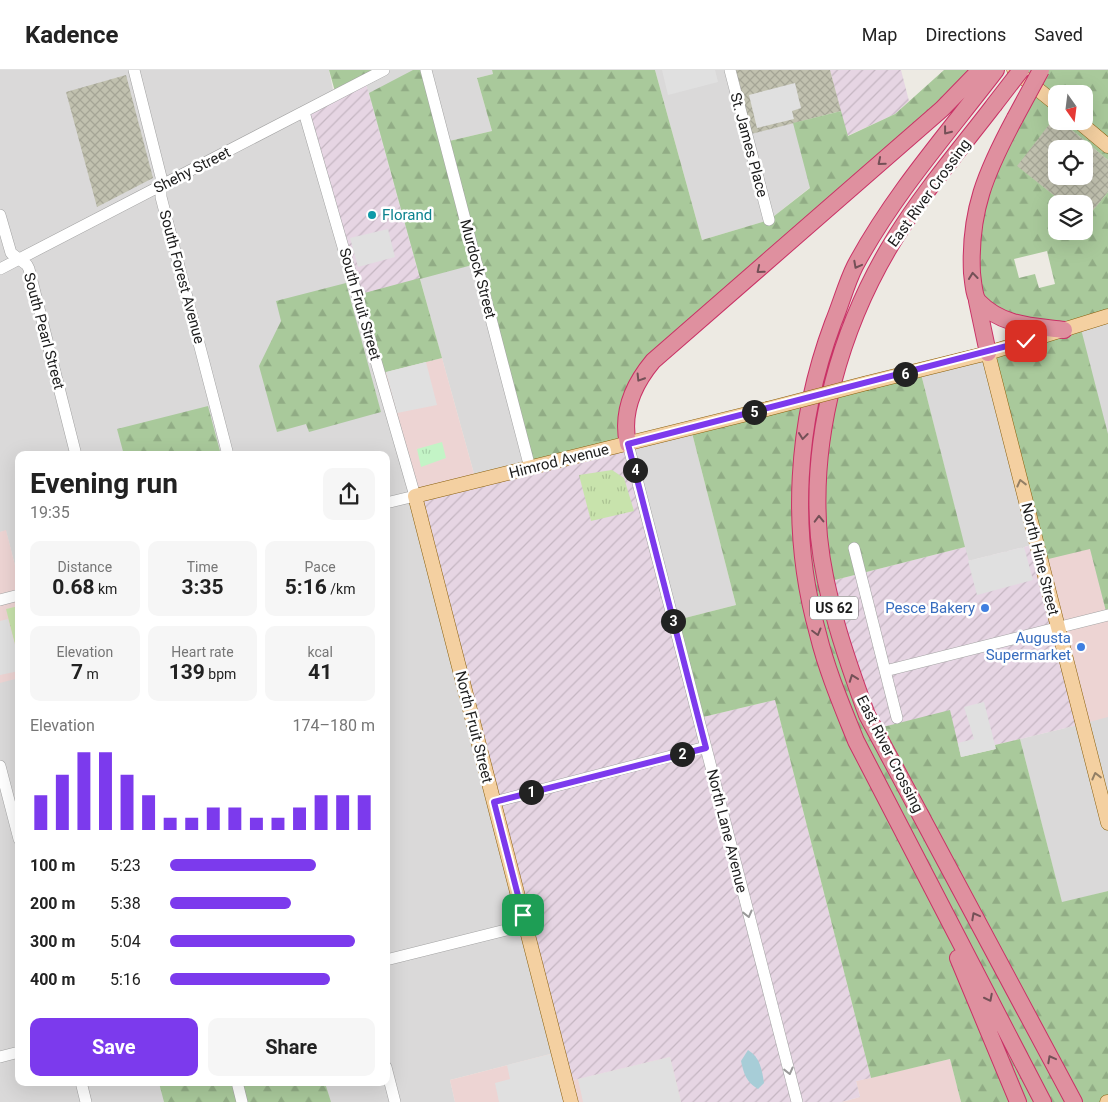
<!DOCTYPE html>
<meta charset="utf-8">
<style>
:root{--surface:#fff;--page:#f6f6f6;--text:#222;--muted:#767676;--line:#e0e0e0;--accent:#7c3aed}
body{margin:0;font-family:Roboto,sans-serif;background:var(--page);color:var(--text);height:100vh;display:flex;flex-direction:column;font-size:19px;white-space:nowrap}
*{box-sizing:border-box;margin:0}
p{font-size:16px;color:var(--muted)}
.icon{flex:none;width:28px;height:28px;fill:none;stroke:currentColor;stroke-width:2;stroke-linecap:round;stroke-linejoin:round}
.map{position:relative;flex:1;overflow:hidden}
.side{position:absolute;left:15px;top:381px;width:375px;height:635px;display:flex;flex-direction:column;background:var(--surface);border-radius:10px;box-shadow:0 5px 20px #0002}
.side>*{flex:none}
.needle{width:32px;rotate:166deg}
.controls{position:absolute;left:1048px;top:15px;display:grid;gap:10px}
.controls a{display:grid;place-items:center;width:45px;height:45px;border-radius:10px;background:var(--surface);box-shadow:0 5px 20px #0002;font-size:25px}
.pin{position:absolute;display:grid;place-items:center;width:42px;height:42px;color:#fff;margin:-21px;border-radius:10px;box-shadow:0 2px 8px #0006}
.km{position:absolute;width:25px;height:25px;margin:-12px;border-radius:50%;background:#222;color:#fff;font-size:14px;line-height:25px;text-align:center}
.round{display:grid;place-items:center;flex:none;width:52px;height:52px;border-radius:10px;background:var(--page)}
.head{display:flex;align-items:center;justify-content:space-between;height:85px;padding:0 15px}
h1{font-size:28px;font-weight:700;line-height:38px}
.stats{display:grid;grid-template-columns:repeat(3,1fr);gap:8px;height:85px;padding:5px 15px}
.stats div{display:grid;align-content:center;border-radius:10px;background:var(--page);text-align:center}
.stats b{font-size:21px;font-weight:700}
.stats small{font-size:14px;font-weight:400}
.stats p{font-size:14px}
.chart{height:140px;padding:10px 15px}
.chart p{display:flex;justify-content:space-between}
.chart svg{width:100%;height:90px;margin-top:5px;stroke:var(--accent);stroke-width:6}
.cta{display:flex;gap:10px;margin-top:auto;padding:10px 15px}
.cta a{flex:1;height:58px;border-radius:10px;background:var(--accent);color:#fff;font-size:20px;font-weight:700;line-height:58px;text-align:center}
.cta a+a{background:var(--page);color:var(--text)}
ul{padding:0 15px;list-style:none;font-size:16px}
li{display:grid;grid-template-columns:80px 60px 1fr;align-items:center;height:38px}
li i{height:12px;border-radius:6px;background:var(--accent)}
header{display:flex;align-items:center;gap:30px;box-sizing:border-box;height:70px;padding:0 25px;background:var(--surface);border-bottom:1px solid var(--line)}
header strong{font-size:24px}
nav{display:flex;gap:28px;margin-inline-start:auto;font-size:18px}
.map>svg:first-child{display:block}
.residential{fill:#dad9d9}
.commercial{fill:#edd4d3}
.industrial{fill:url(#industrial-furrows)}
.construction{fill:url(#construction-cross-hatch);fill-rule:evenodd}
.grass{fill:url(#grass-tufts)}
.forest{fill:url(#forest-firs);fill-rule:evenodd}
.park{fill:url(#park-tufts)}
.parking{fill:#e0e0e0}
.water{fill:#a7cdd7}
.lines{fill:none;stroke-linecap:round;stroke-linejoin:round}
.minor-casing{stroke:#a3a3a3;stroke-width:12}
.major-casing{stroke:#895f0c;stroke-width:15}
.highway-casing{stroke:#c93266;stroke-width:18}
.minor{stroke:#fff;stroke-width:11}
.major{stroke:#f4d0a1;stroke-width:14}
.highway{stroke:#df909f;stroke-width:16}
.major-bridge-casing{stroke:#895f0c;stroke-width:15;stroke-linecap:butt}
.highway-bridge-casing{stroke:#c93266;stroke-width:18;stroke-linecap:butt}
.major-bridge{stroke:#f4d0a1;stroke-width:14}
.highway-bridge{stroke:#df909f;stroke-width:16}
.oneway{stroke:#745057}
.oneway2{stroke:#937f65}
.oneway3{stroke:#999}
.route-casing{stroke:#fff;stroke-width:10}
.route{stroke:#7c3aed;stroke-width:6}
.culture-dot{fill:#0f9aa8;stroke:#fff;stroke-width:2}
.shop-dot{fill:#3f7fe0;stroke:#fff;stroke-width:2}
.labels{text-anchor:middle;stroke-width:5;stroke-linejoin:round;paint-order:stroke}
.shield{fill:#fff;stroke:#606060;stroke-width:1}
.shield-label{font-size:14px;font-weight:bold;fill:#1c1c1c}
.street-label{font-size:15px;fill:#1c1c1c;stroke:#fff}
.culture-label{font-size:15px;fill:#0d838f;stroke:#fff;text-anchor:start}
.shop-label{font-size:15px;fill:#366cbe;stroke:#fff;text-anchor:end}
</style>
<header>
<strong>Kadence</strong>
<nav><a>Map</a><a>Directions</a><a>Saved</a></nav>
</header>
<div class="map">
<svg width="1108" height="1032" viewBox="0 0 1108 1032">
<defs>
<pattern id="industrial-furrows" width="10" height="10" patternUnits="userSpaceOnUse" patternTransform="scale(1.25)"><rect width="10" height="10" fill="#e6d5e3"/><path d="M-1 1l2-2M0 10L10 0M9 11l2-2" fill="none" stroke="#c5b6c2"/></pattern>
<pattern id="construction-cross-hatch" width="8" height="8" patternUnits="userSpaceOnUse" patternTransform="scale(1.25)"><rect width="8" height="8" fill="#c1c1af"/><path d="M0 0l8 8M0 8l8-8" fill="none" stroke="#a5a596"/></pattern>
<pattern id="grass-tufts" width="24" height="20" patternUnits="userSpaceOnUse" patternTransform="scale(1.25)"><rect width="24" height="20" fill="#c8e3ac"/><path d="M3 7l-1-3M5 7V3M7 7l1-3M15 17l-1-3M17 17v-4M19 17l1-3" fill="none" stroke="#abc293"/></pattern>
<pattern id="forest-firs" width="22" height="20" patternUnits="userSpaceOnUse" patternTransform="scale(1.25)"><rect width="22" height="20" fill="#a9c99b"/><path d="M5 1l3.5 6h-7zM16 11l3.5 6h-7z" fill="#91ac85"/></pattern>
<pattern id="park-tufts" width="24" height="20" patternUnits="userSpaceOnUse" patternTransform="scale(1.25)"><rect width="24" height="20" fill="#c3f4c6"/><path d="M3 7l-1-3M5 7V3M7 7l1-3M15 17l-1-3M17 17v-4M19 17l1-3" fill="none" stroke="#a7d1aa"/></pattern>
</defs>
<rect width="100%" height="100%" fill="#edeae3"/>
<path class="residential" d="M0,0H329L415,426L558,982L450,1010L455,1032H0V530L19,525V1012H386V385H19V511L6,461L0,462Z
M384,0H492L493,4L477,8L492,61L445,72L530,398L476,411L365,10Z
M655,0H794L822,108L769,150L702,170Z
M1108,246V821L1062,833L1020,669L1082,654L1036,474L968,491L920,300Z
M691,359L736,535L673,551L628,374Z"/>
<path class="commercial" d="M442,288L476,411L415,426L379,304Z
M6,460L19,511V608L0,613V462Z
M1090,478L1108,549V647L1082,654L1040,491Z
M558,982L566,1012L670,987L681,1032H455L450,1010Z
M950,989L961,1032H841L860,1027L856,1011Z"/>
<path class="industrial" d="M830,0H901L909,31L895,44L847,66Z
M365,10L420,209L357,225L304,42Z
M628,374L699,648L775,630L871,1008L856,1011L860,1027L841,1032H681L670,987L566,1012L415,426Z
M1036,474L1082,654L995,675L961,687L875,659L827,512L965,477L969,491Z"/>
<path class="construction" d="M730,0H830L841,41L747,65Z
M126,5L153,108L97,137L66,22Z
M1055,46L1056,51H1061L1108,90V122L1086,150L1084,148V134H1065L1016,96ZM1056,79H1084V106H1056Z"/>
<path class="grass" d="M612,400L624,408L634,441L591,451L579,405Z
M19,536V590L6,539Z"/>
<path class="forest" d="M329,0H384L336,25Z
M413,0H426L445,72L492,61L477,8L493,4L492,0H655L702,170L769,150L810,118L793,53L841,41L848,66L895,44L944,0H980L641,305L628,374L530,398L476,194L420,209L442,288L379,304L357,225L420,208L369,23Z
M1015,0H1108V90L1061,51H1084V24H1056V47H1055L1017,96L1065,134H1056V161H1084V148L1086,149L1108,122V246L1080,255L1108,364V549L1090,479L1040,491L988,283L1062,260L999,248L973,210V160L1033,15ZM1047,181L1055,214L1039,218L1035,204L1019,208L1014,189Z
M346,213L381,342L309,362L306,354L277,362L259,296L281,251L276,231Z
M920,300L965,477L827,512L875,659L950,640L961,687L995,679V675L1020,669L1062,832L1108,821V1031L1105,1032H961L950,989L871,1008L775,630L699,648L673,551L736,535L691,359Z
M208,336L221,385H124L117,359Z
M159,1013H325L331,1032H164Z"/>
<path class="park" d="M442,372L446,388L421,397L417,379Z"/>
<path class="parking" d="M662,0H715L718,12L668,25Z
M795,13L801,38L792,41L794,49L757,58L749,25Z
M388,159L395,187L358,197L350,168Z
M426,292L437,335L397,343L386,302Z
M1024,477L1033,510L977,525L968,491Z
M8,549L19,590V601L0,605V551Z
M984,632L996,679L961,687L958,673L974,669L964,637Z
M551,984L563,1032H499L495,1013L510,1009L507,995Z
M670,987L681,1032H583L578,1009Z"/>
<path class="water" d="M748,980C760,987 762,1000 764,1013L758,1019C746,1012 744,1004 741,991Z"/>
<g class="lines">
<defs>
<path id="minor" d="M134,0L161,107V127L228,385
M426,0L530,398
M730,0L769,150
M304,42L415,426L386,433
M0,145L11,183L27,195L29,199L76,385
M0,199L384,0
M628,374L797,1032
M854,478L897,648
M0,530L19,525
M885,601L1108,545
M0,696L19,769
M494,732L706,677
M386,890L526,855
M0,987L19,982
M386,997L395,1032
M81,1012L86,1032
M237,1012L242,1032"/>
<path id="major" d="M1014,0L1056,34
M1078,51L1108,76
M988,283L1108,753
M867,313L988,283L1108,246
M571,1032L415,426L767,339
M1107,1032H1108"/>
<path id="highway" d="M996,0C947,64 893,125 855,196C846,214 841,234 833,253C796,352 789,461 818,564C827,601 842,636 856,671L1043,1032
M994,35C961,78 924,121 895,168C841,255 810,364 819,467C825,527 846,588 867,645L1074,1032
M1015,48C986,102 969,141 972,203C973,211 974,227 979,232C1002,256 1033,256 1064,260
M977,231L988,283
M628,374C621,342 633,315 653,291L942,39L980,0
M958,888L1018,1032"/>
</defs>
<use href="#minor" class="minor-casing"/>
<use href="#major" class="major-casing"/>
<use href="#highway" class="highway-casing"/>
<use href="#minor" class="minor"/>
<use href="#major" class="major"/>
<use href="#highway" class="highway"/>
<defs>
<path id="major-bridge" d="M767,339L867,313"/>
<path id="highway-bridge" d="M994,35L1021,0
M1015,48L1041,0"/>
</defs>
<use href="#major-bridge" class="major-bridge-casing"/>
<use href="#highway-bridge" class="highway-bridge-casing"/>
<use href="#major-bridge" class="major-bridge"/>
<use href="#highway-bridge" class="highway-bridge"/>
</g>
<defs><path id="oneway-chevron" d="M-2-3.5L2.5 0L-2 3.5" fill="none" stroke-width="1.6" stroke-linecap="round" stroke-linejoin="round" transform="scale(1.25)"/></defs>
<g class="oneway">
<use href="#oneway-chevron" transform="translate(947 61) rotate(128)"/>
<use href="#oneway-chevron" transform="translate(881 92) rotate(140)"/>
<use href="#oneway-chevron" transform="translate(857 195) rotate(118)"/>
<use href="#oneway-chevron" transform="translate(760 200) rotate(140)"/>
<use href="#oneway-chevron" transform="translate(973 206) rotate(-96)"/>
<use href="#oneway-chevron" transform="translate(640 308) rotate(122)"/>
<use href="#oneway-chevron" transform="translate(803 366) rotate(97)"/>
<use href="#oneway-chevron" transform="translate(819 449) rotate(-91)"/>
<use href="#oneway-chevron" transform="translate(817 562) rotate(75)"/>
<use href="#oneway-chevron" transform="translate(853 608) rotate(-110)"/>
<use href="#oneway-chevron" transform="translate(975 846) rotate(-118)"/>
<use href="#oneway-chevron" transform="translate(989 928) rotate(63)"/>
<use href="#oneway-chevron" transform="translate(1051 989) rotate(-118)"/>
</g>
<g class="oneway2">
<use href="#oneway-chevron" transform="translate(1021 413) rotate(-104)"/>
<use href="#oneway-chevron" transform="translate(1096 706) rotate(-104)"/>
</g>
<g class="oneway3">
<use href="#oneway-chevron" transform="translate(748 844) rotate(76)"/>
<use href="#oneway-chevron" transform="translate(789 1001) rotate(76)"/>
</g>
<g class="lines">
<defs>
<path id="route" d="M523,845L494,732L706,678L628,374L1026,271"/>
</defs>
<use href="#route" class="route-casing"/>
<use href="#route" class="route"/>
</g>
<circle class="culture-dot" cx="372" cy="145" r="5"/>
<g class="shop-dot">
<circle cx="985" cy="538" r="5"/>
<circle cx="1081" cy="577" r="5"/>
</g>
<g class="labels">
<rect class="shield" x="810" y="526.5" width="48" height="23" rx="4"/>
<g class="shield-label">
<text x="834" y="543">US 62</text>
</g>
<g class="street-label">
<text transform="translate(749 75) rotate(75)" y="5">St. James Place</text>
<text transform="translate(192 100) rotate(-27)" y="5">Shehy Street</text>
<text transform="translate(929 123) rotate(-54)" y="5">East River Crossing</text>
<text transform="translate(478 199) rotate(75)" y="5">Murdock Street</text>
<text transform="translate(182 207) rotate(75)" y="5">South Forest Avenue</text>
<text transform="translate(360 234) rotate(74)" y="5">South Fruit Street</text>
<text transform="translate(44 261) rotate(75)" y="5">South Pearl Street</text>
<text transform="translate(559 391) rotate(-14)" y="5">Himrod Avenue</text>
<text transform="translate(1040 489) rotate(76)" y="5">North Hine Street</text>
<text transform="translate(474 657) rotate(76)" y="5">North Fruit Street</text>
<text transform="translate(890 684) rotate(63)" y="5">East River Crossing</text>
<text transform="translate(727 761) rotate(76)" y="5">North Lane Avenue</text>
</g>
<g class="culture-label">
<text x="382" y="150">Florand</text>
</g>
<g class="shop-label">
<text x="975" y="543">Pesce Bakery</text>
<text x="1071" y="573">Augusta<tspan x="1071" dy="17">Supermarket</tspan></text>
</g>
</g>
</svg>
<div class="controls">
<a><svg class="needle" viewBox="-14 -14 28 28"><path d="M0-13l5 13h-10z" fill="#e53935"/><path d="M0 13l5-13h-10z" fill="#767676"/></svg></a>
<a><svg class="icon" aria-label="locate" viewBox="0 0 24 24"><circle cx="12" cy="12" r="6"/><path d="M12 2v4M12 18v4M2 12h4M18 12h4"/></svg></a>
<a><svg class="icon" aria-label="layers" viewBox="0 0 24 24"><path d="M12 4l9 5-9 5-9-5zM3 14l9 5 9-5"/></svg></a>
</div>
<div class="pin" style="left:523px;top:845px;background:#1e9e55"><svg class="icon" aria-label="arrive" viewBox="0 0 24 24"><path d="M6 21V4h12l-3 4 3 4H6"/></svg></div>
<div class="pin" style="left:1026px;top:271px;background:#d93025"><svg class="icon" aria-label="check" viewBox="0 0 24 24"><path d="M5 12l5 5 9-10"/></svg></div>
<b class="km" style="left:531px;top:722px">1</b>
<b class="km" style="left:682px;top:684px">2</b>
<b class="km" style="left:673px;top:551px">3</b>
<b class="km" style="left:635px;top:400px">4</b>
<b class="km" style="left:754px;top:342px">5</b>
<b class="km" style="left:905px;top:304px">6</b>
<section class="side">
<div class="head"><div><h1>Evening run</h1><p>19:35</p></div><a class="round"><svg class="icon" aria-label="share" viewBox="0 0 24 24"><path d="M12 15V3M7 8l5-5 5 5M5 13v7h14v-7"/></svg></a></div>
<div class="stats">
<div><p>Distance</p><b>0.68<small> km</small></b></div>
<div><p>Time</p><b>3:35</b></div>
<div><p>Pace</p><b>5:16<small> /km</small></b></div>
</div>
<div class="stats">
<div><p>Elevation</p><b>7<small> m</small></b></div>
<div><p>Heart rate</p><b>139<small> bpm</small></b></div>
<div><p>kcal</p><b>41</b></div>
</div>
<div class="chart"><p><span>Elevation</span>174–180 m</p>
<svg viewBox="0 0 160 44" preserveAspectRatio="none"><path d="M5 44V27M15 44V17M25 44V6M35 44V6M45 44V17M55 44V27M65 44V38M75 44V38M85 44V33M95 44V33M105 44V38M115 44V38M125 44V33M135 44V27M145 44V27M155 44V27"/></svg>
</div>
<ul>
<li><b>100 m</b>5:23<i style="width:71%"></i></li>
<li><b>200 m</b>5:38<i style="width:59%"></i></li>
<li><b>300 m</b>5:04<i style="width:90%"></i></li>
<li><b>400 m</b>5:16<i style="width:78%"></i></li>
</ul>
<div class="cta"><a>Save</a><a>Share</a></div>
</section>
</div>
